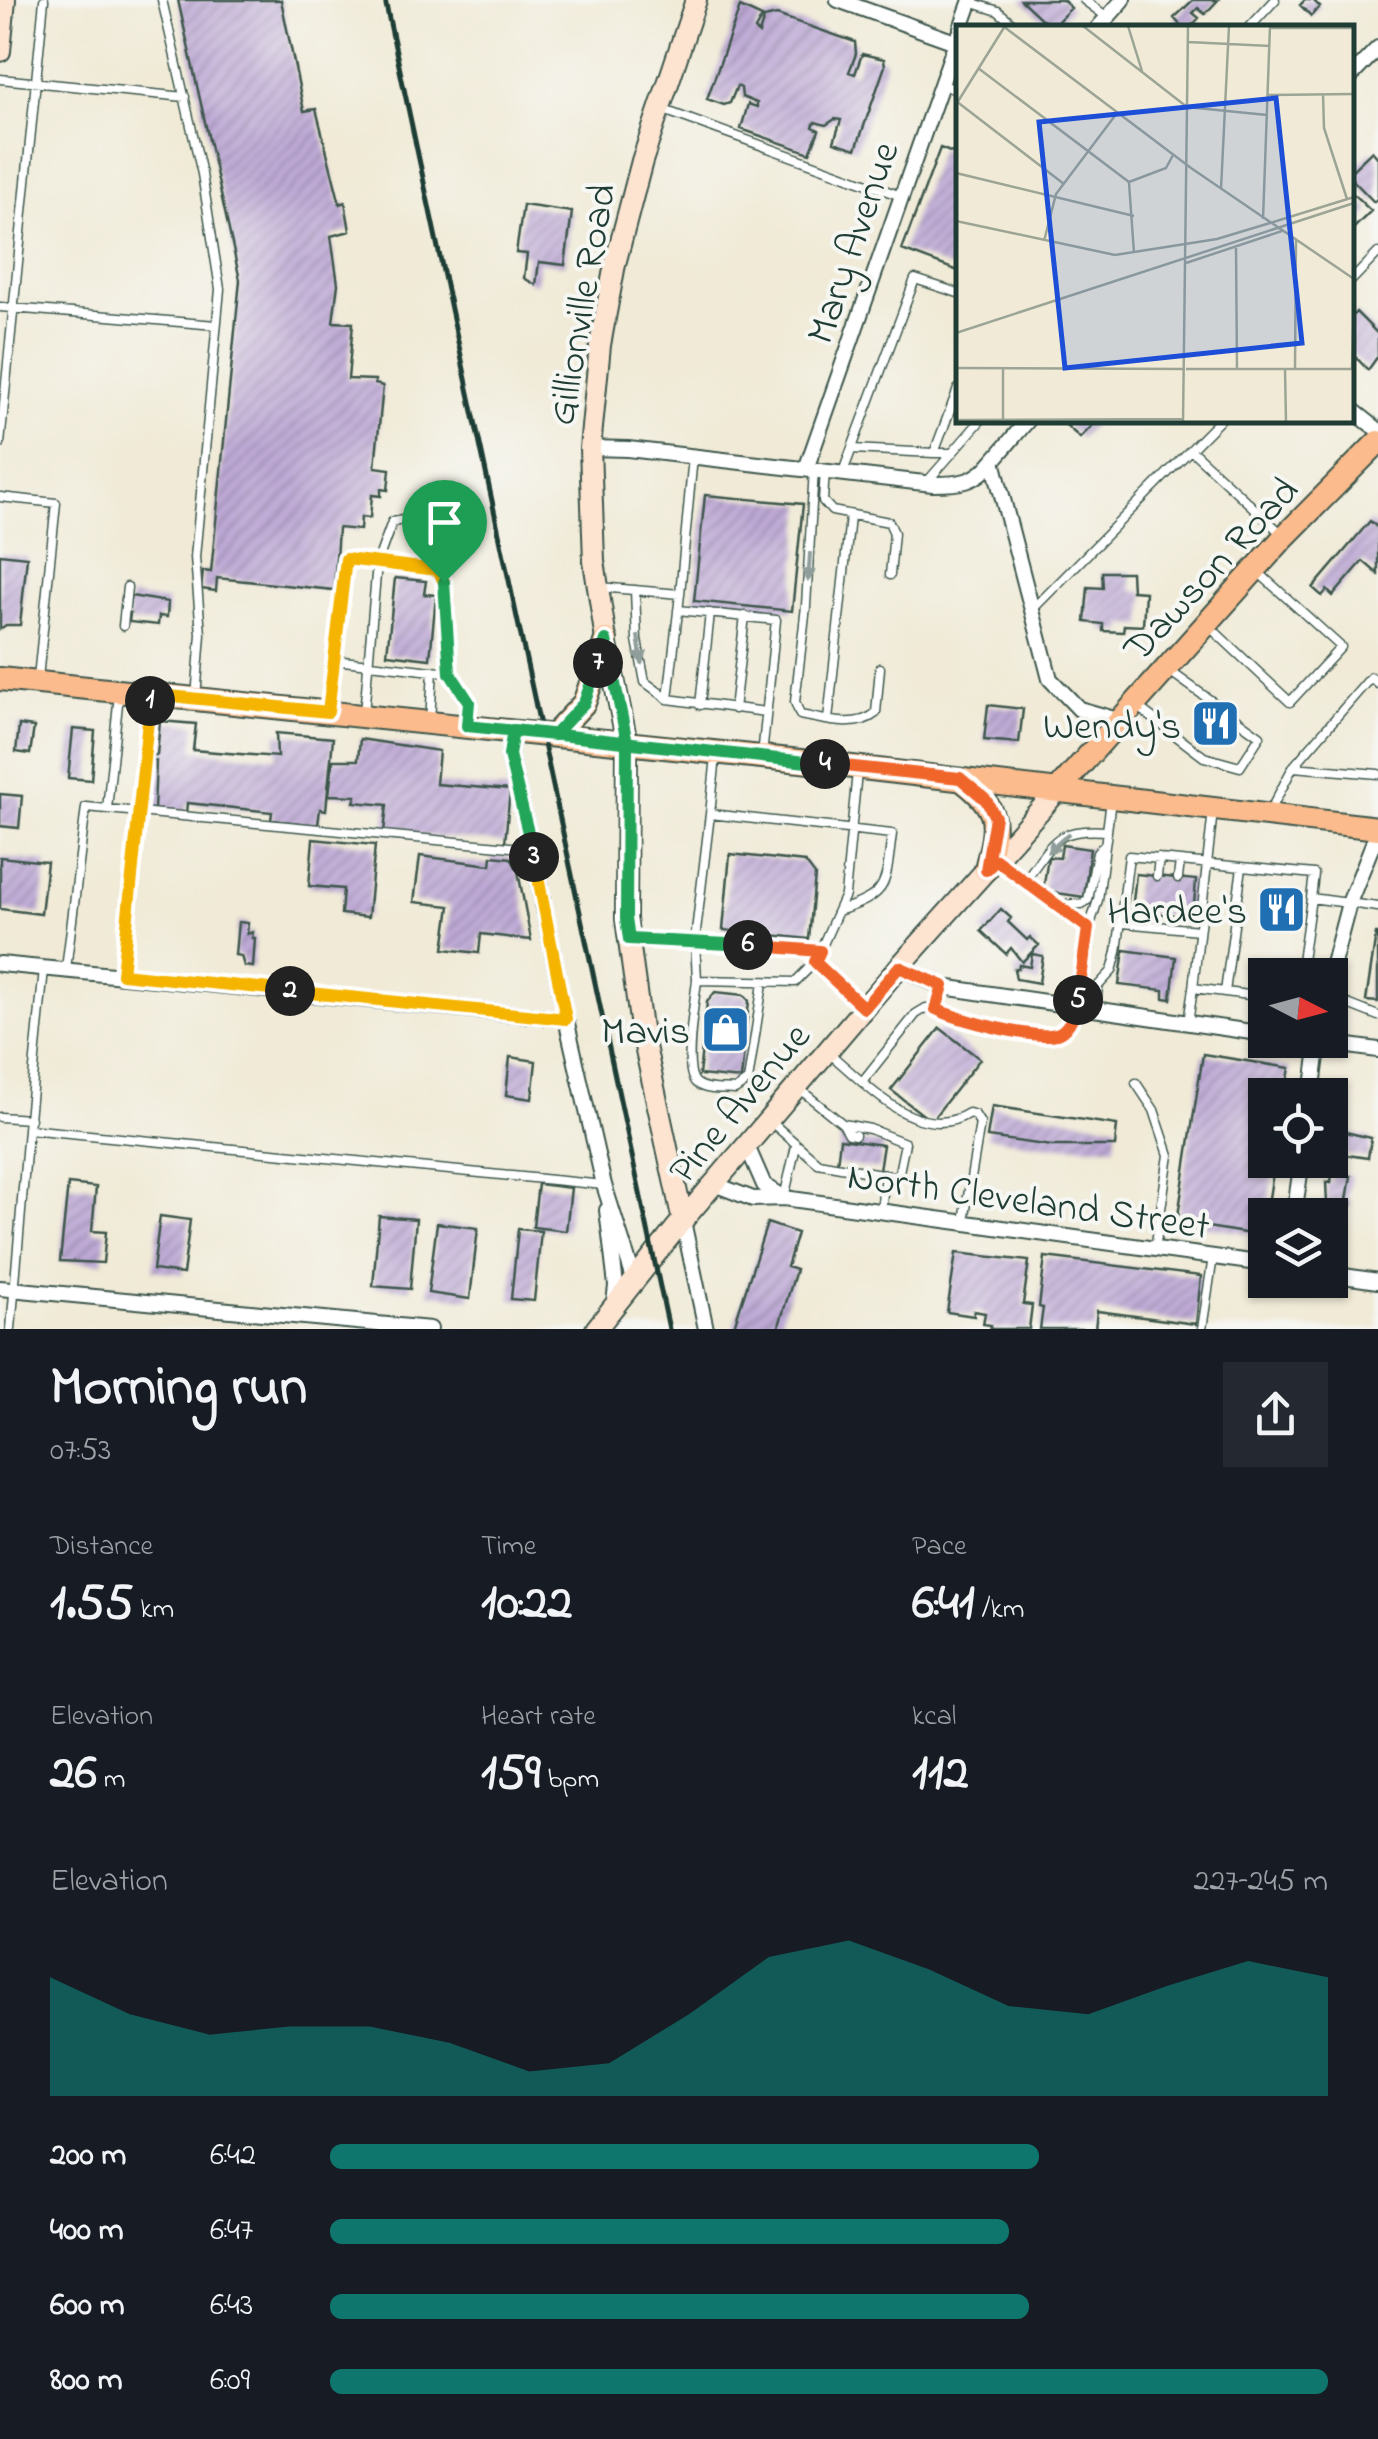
<!DOCTYPE html>
<meta charset="utf-8">
<style>
:root{--surface:#171b24;--page:#242831;--text:#f1f3f6;--muted:#9ea1a6;--accent:#0f766e}
body{margin:0;font-family:"Indie Flower",sans-serif;background:var(--page);color:var(--text);height:100vh;display:flex;flex-direction:column;font-size:38px;white-space:nowrap}
*{box-sizing:border-box;margin:0}
p{font-size:32px;color:var(--muted)}
.icon{flex:none;width:55px;height:55px;fill:none;stroke:currentColor;stroke-width:2;stroke-linecap:round;stroke-linejoin:round}
.map{position:relative;height:1329px;overflow:hidden}
.details{display:flex;flex-direction:column;background:var(--surface);flex:1}
.details>*{flex:none}
.needle{width:65px;rotate:96deg}
.tools{position:absolute;left:1248px;top:958px;display:grid;gap:20px}
.tools a{display:grid;place-items:center;width:100px;height:100px;border-radius:0px;background:var(--surface);box-shadow:0 2px 8px #0004;font-size:50px}
.pin{position:absolute;display:grid;place-items:center;width:85px;height:85px;color:#fff;margin:-102px -42px;border-radius:50% 50% 50% 0;rotate:-45deg;box-shadow:0 0 10px #0007}
.pin .icon{rotate:45deg}
.km{position:absolute;width:50px;height:50px;margin:-25px;border-radius:50%;background:#222;color:#fff;font-size:28px;line-height:50px;text-align:center}
.round{display:grid;place-items:center;flex:none;width:105px;height:105px;border-radius:0px;background:var(--page)}
.headline{display:flex;align-items:center;justify-content:space-between;height:170px;padding:0 50px}
h1{font-size:55px;font-weight:700;line-height:75px}
.stats{display:grid;grid-template-columns:repeat(3,1fr);gap:15px;height:170px;padding:10px 50px}
.stats div{display:grid;align-content:center}
.stats b{font-size:50px;font-weight:700}
.stats small{font-size:28px;font-weight:400}
.stats p{font-size:28px}
.chart{height:280px;padding:20px 50px}
.chart p{display:flex;justify-content:space-between}
.chart svg{width:100%;height:180px;margin-top:10px;fill:var(--accent);opacity:.7}
ul{padding:0 50px;list-style:none;font-size:32px}
li{display:grid;grid-template-columns:160px 120px 1fr;align-items:center;height:75px}
li i{height:25px;border-radius:12px;background:var(--accent)}
.map>svg:first-child{display:block}
.building{fill:url(#building-hatch)}
.lines{fill:none;stroke-linecap:round;stroke-linejoin:round}
.lane-casing{stroke:#3e574c;stroke-width:11}
.street-casing{stroke:#3e574c;stroke-width:18}
.secondary-casing{stroke:#3e574c;stroke-width:24}
.primary-casing{stroke:#3e574c;stroke-width:26}
.lane{stroke:#fff;stroke-width:8}
.street{stroke:#fff;stroke-width:14}
.secondary{stroke:#fde4d1;stroke-width:20}
.primary{stroke:#fbbb8c;stroke-width:22}
.rail{stroke:#1f3d34;stroke-width:5}
.oneway{fill:#8f9e9a}
.split-1-casing{stroke:#fff;stroke-width:20}
.split-2-casing{stroke:#fff;stroke-width:20}
.split-3-casing{stroke:#fff;stroke-width:20}
.split-4-casing{stroke:#fff;stroke-width:20}
.split-5-casing{stroke:#fff;stroke-width:20}
.split-6-casing{stroke:#fff;stroke-width:20}
.split-7-casing{stroke:#fff;stroke-width:20}
.split-8-casing{stroke:#fff;stroke-width:20}
.split-1{stroke:#f5b400;stroke-width:12}
.split-2{stroke:#f5b400;stroke-width:12}
.split-3{stroke:#f5b400;stroke-width:12}
.split-4{stroke:#22a559;stroke-width:12}
.split-5{stroke:#f0652b;stroke-width:12}
.split-6{stroke:#f0652b;stroke-width:12}
.split-7{stroke:#22a559;stroke-width:12}
.split-8{stroke:#22a559;stroke-width:12}
.labels{text-anchor:middle;stroke-width:8;stroke-linejoin:round;paint-order:stroke}
.street-label{font-size:40px;fill:#1f3d34;stroke:#f6f6f2}
.poi-label{font-size:40px;fill:#1f3d34;stroke:#f6f6f2;text-anchor:end}
.inset-road{fill:none;stroke:#9ca595;stroke-width:2.5}
.view{fill:#1d4ed8;fill-opacity:0.15;stroke:#1d4ed8;stroke-width:5}
.inset-edge{fill:none;stroke:#1f3d34;stroke-width:5}
</style>
<div class="map">
<svg width="1378" height="1329" viewBox="0 0 1378 1329">
<defs>
<pattern id="building-hatch" width="6" height="6" patternUnits="userSpaceOnUse" patternTransform="scale(2.5)"><rect width="6" height="6" fill="#bea9d6"/><path d="M-1 1l2-2M0 6l6-6M5 7l2-2" fill="none" stroke="#9a8bae"/></pattern>
</defs>
<rect width="100%" height="100%" fill="#f6f6f2"/>
<filter id="ink" filterUnits="userSpaceOnUse"><feTurbulence type="fractalNoise" baseFrequency=".01" numOctaves="2"/><feDisplacementMap in="SourceGraphic" scale="20" xChannelSelector="R" yChannelSelector="G"/><feConvolveMatrix kernelMatrix="1 2 1 2 8 2 1 2 1" color-interpolation-filters="sRGB"/></filter>
<filter id="wash" filterUnits="userSpaceOnUse"><feTurbulence type="fractalNoise" baseFrequency=".0048" numOctaves="4" result="noise"/><feDisplacementMap in="SourceGraphic" scale="40" xChannelSelector="R" yChannelSelector="G"/><feGaussianBlur stdDeviation="2.25" result="paint"/><feColorMatrix in="noise" values="0 0 0 0 0 0 0 0 0 0 0 0 0 0 0 0 0 1.4 0 .05"/><feComposite in="paint" operator="in"/></filter>
<g filter="url(#wash)">
<rect width="100%" height="100%" fill="#f0ead6"/>
<g id="blocks">
<path class="building" d="M178,0H281L304,111L316,109L340,204L345,202L350,231L331,236L338,284L333,322L353,323L348,379L375,380V384L383,386L375,467L390,469L388,490L381,489V496L372,495L370,518L361,517L360,530L338,528L334,590L217,578L216,591L201,589L203,571L211,572L240,280Z
M1021,0H1063L1071,8L1051,28Z
M1193,0H1218L1205,14L1198,8L1193,13L1199,18L1190,28H1183L1174,18Z
M1305,0H1313L1320,7L1311,16L1300,5Z
M740,7L762,17L755,30L759,34L764,18L777,15L855,42L856,54L849,72L855,74L862,54L884,59L885,66L856,149L834,142L841,120L835,119L826,125L815,122L813,127L819,130L810,153L741,129L748,104L757,107V103L742,97L741,88L737,86L730,103L724,105L707,99Z
M940,148L958,155V271L902,250Z
M1372,151L1378,158V198L1374,202L1350,177V172Z
M1350,191L1371,211L1350,232Z
M523,205L572,212L565,265L539,262L536,285L524,278L527,254L516,253Z
M1356,312L1378,334V356L1368,370L1350,351V318Z
M1071,420H1098L1080,438L1066,425Z
M705,495L803,504L792,611L694,601Z
M1370,521L1378,528V574L1363,561L1333,596L1327,590L1322,596L1313,588Z
M0,554L27,557L20,625H6L0,629Z
M1102,572H1131L1132,591L1145,592L1143,626L1124,625L1123,632L1103,631V624L1085,622L1088,587L1103,588Z
M395,578L426,581L424,594L436,595L430,659L387,654Z
M131,596L168,602L167,617L159,616L158,625L129,622L130,613H127Z
M988,705L1023,709L1019,743L984,740Z
M160,721L196,724L193,750L277,757L276,733L333,738L326,810L320,809L318,825L271,820L272,812L187,803L186,814L154,810L156,761L152,760L153,755H157Z
M19,725L34,727L30,754L16,752Z
M73,729L95,731L91,780L68,778Z
M360,739L439,751L436,784L510,790L505,843L384,832L387,805L354,802L356,796L329,795L333,760H358Z
M0,794L22,796L19,828L0,826Z
M313,839L375,845L368,917L341,914L343,889L309,886Z
M1062,845L1090,849L1084,897L1043,891L1048,857L1060,858Z
M730,854L805,862L815,875L809,939L723,930Z
M420,856L491,865L492,856L511,858L518,871L531,940L481,934L479,953L444,949L450,906L414,902Z
M0,857L47,862L41,914L0,909Z
M1136,874L1196,880L1193,917L1132,911Z
M1001,909L1011,918L1008,922L1027,940L1030,937L1039,945L1022,962L1011,948L1006,954L981,931Z
M238,922L248,923L247,934L253,932L252,938H255L253,967L244,966L241,956L235,955Z
M1376,934H1378V1002L1366,1001Z
M1124,950L1176,957L1171,999L1164,998V990L1119,985Z
M1032,954L1043,956L1039,983L1016,979L1014,969H1018L1019,965L1030,967Z
M715,992L744,995L749,1001L741,1079L699,1075L707,1002Z
M940,1028L980,1059L931,1121L891,1090Z
M1203,1054L1290,1068L1285,1095H1265V1160H1275L1263,1236L1177,1222Z
M510,1057L536,1061L532,1099L506,1095Z
M992,1106L1117,1125L1115,1146H1052L987,1137Z
M1341,1131L1371,1138L1368,1158L1334,1153Z
M840,1139L883,1145L879,1170L837,1164Z
M1332,1173L1351,1176L1347,1200H1351L1350,1208L1346,1207L1342,1231L1330,1229V1215H1320L1322,1203L1327,1204L1326,1182L1331,1183Z
M68,1184L96,1187L92,1231L106,1232L103,1263L60,1261Z
M538,1184L571,1188L566,1231L533,1227Z
M160,1216L190,1220L183,1274L153,1270Z
M379,1216L416,1219L410,1289L373,1286Z
M437,1223L478,1228L470,1299L428,1293Z
M767,1223L797,1233L787,1267L796,1270L778,1329H733Z
M518,1229L541,1231L534,1301L511,1299Z
M956,1253L1029,1261L1023,1304L1032,1305L1029,1329H990L991,1325L983,1324L985,1313L974,1311V1316L947,1312Z
M1045,1257L1201,1276L1196,1324L1097,1311L1095,1329H1040L1043,1308L1039,1307Z"/>
</g>
</g>
<g filter="url(#ink)">
<use href="#blocks" fill-opacity="0" stroke="#3e574c" stroke-width="2.5"/>
<g class="lines">
<defs>
<path id="lane" d="M162,0L202,174L220,289L195,557L201,634L196,698
M1084,0L1107,17
M970,2L998,11L1018,28
M1249,28L1275,0
M0,79L185,97
M941,84L958,91
M661,109L901,196
M1350,282L1378,253
M0,307L216,325
M0,444L44,0
M852,449L934,453
M1191,450L1283,535
M952,453H934L958,389
M814,469L806,606L795,702L800,715C823,719 856,730 876,713L880,668
M825,470L823,501L832,511L889,522L894,533L890,575
M843,472L915,279L958,293
M926,483L981,420
M0,497L56,503L38,678
M599,587L680,594L668,699L766,712
M635,590L637,640L645,682L668,699
M680,594L693,456
M678,610L776,620L762,756
M1032,610L1220,420
M123,626L127,587
M1211,628L1290,702L1341,647L1258,572
M334,660L450,673L443,582L438,570
M450,673L469,702L467,723
M700,705L710,613
M328,707L346,559L438,570L425,516L392,522L377,563L364,714
M1138,707L1204,757L1240,767L1260,736L1171,672
M734,709L745,616
M828,720L850,517
M430,721L433,671
M1293,767L1378,774
M857,772L845,895L815,962L862,1005
M107,809L119,694
M1213,811L1193,988L1265,997
M1270,811L1293,767L1371,677L1378,684
M710,814L716,756
M996,860L1089,928
M1157,876L1159,858
M1178,878L1180,861
M1023,883C1053,844 1053,827 1106,831
M1054,905L1082,904L1088,900L1097,853L1102,847
M1123,923L1199,930
M633,939L695,940L697,980L795,982L815,962
M820,951L695,940L710,814L892,834C885,886 890,894 838,911
M66,969L86,807L139,812L150,699
M121,974L139,812L532,849
M1300,975L1311,898L1378,907
M697,980C695,1000 682,1071 696,1083C705,1091 723,1089 735,1090L748,1081L763,983
M1225,992L1242,867
M1330,997L1378,1016
M1096,1009L1098,986L1112,971L1117,952L1129,856L1314,874L1311,898
M1188,1023L1193,988
M828,1052L862,1082
M1136,1083L1154,1110L1169,1155L1155,1249
M0,1117L30,1119
M770,1121L818,1163L898,1177L905,1143L870,1129L843,1124L797,1087
M843,1124L849,1134L855,1135
M28,1129L44,969
M784,1198L796,1146
M881,1211L885,1175
M964,1221L980,1123L975,1115L969,1113C931,1137 891,1108 862,1082L916,1014L926,1008L936,1009L957,1019L1044,1035L1058,1033L1067,1027L1077,1006L1089,928L1098,900L1111,800
M11,1329L28,1129L604,1185
M1202,1329L1213,1257"/>
<path id="street" d="M838,0L958,43
M961,28L971,0
M1098,28L1123,0
M1350,77L1378,48
M1350,408L1378,430
M1028,420L993,461L1050,679L1079,709L1121,721
M590,448L628,449L933,484C960,484 976,483 993,461
M806,469L958,36
M513,730L509,755L532,849L566,1019L604,1185L635,1282
M0,964L566,1019
M899,967L943,987L1265,1034
M1330,975L1349,903L1378,831
M1306,1040L1378,1050
M1312,1095L1319,1040
M747,1146L764,1185L783,1197
M714,1184L753,1199L784,1198L1265,1264
M607,1210L616,1286L614,1303
M1294,1215L1302,1160
M683,1221L706,1329
M1330,1274L1378,1281
M0,1288L430,1329"/>
<path id="secondary" d="M0,51L5,0
M683,1221L641,1028L626,919L627,743L606,640L594,561L590,448L600,345L615,264L642,161L696,0
M596,1329L677,1227L899,967L1058,790"/>
<path id="primary" d="M0,679L801,761L1378,828
M554,735L584,703L606,640
M962,780C1002,810 997,825 986,869
M1058,790L1284,537L1378,442"/>
</defs>
<use href="#lane" class="lane-casing"/>
<use href="#street" class="street-casing"/>
<use href="#secondary" class="secondary-casing"/>
<use href="#primary" class="primary-casing"/>
<use href="#lane" class="lane"/>
<use href="#street" class="street"/>
<use href="#secondary" class="secondary"/>
<use href="#primary" class="primary"/>
<path class="rail" d="M385,0L669,1329"/>
</g>
<defs><path id="oneway-solid" d="M-6-.8H1V-3.2L6.5 0L1 3.2V.8H-6Z" transform="scale(2.5)"/></defs>
<g class="oneway">
<use href="#oneway-solid" transform="translate(809 567) rotate(94)"/>
<use href="#oneway-solid" transform="translate(640 650) rotate(82)"/>
<use href="#oneway-solid" transform="translate(1058 843) rotate(138)"/>
</g>
</g>
<g class="lines" filter="url(#ink)">
<defs>
<path id="split-1" d="M150,701V694L328,712L346,559L438,570L444,582"/>
<path id="split-2" d="M150,701L122,974L290,991"/>
<path id="split-3" d="M290,991L566,1019L534,857"/>
<path id="split-4" d="M534,857L509,755L513,730L825,764"/>
<path id="split-5" d="M825,764L960,778L986,800L995,817L986,870L996,860L1088,928L1078,1000"/>
<path id="split-6" d="M748,945L820,951L815,962L864,1008L899,967L943,986L936,1009C956,1019 1040,1042 1059,1033C1070,1028 1076,1010 1078,1000"/>
<path id="split-7" d="M598,663L606,640L627,742L626,919L629,939L748,945"/>
<path id="split-8" d="M444,582L450,673L469,702L467,726L554,735L584,703L598,663"/>
</defs>
<use href="#split-1" class="split-1-casing"/>
<use href="#split-2" class="split-2-casing"/>
<use href="#split-3" class="split-3-casing"/>
<use href="#split-4" class="split-4-casing"/>
<use href="#split-5" class="split-5-casing"/>
<use href="#split-6" class="split-6-casing"/>
<use href="#split-7" class="split-7-casing"/>
<use href="#split-8" class="split-8-casing"/>
<use href="#split-1" class="split-1"/>
<use href="#split-2" class="split-2"/>
<use href="#split-3" class="split-3"/>
<use href="#split-4" class="split-4"/>
<use href="#split-5" class="split-5"/>
<use href="#split-6" class="split-6"/>
<use href="#split-7" class="split-7"/>
<use href="#split-8" class="split-8"/>
</g>
<defs>
<symbol id="restaurant-square" viewBox="-11 -11 22 22"><rect x="-9" y="-9" width="18" height="18" rx="4" fill="#1f6fb2" stroke="#f6f6f2"/><path d="M-5-6h1v4h1v-4h1v4h1v-4h1v5L-1.5 .5V6h-2V.5L-5-1ZM5-6V6H3V1.5H1.5Q1.5-4 5-6Z" fill="#fff"/></symbol>
<symbol id="shop-square" viewBox="-11 -11 22 22"><rect x="-9" y="-9" width="18" height="18" rx="4" fill="#1f6fb2" stroke="#f6f6f2"/><path d="M-5-2.5h2.3a2.7 3.5 0 0 1 5.4 0H5L5.5 6h-11ZM-1.5-2.5h3a1.5 2.3 0 0 0-3 0Z" fill="#fff"/></symbol>
</defs>
<g fill-rule="evenodd">
<use href="#restaurant-square" x="1188" y="696" width="55" height="55"/>
<use href="#restaurant-square" x="1254" y="882" width="55" height="55"/>
<use href="#shop-square" x="698" y="1002" width="55" height="55"/>
</g>
<g class="labels">
<g class="street-label">
<text transform="translate(851 242) rotate(-71)" y="14">Mary Avenue</text>
<text transform="translate(580 304) rotate(-80)" y="14">Gillionville Road</text>
<text transform="translate(1210 568) rotate(-47)" y="14">Dawson Road</text>
<text transform="translate(738 1102) rotate(-50)" y="14">Pine Avenue</text>
<text transform="translate(1029 1199) rotate(8)" y="14">North Cleveland Street</text>
</g>
<g class="poi-label">
<text x="1181" y="738">Wendy's</text>
<text x="1247" y="923">Hardee's</text>
<text x="690" y="1043">Mavis</text>
</g>
</g>
<g transform="translate(956 25)">
<rect width="398" height="398" fill="#f0ead6"/>
<path class="inset-road" d="M47,1L235,143L398,254M127,1L231,82L311,90M172,1L186,46M314,3H398M232,17L314,21M22,43L173,157L210,143L217,130M367,69L368,103L391,174M311,70L398,69M0,76L108,159M1,78L49,1M0,148L178,191M173,158L178,228M265,164L273,1M307,194L314,1M0,196L159,230L261,214L314,198M314,198L398,172M88,216L100,169L161,88M280,223L281,344M230,238L326,206M0,308L398,178M0,343L229,344M230,344H398M329,344L330,397M339,344L340,215M396,344L398,272M0,395L227,394M47,395V342M227,397L232,1"/>
<path class="view" d="M320,73L346,318L109,343L83,97Z"/>
<rect width="398" height="398" class="inset-edge"/>
</g>
</svg>
<div class="tools">
<a><svg class="needle" viewBox="-14 -14 28 28"><path d="M0-13l5 13h-10z" fill="#e53935"/><path d="M0 13l5-13h-10z" fill="#9ea1a6"/></svg></a>
<a><svg class="icon" aria-label="locate" viewBox="0 0 24 24"><circle cx="12" cy="12" r="6"/><path d="M12 2v4M12 18v4M2 12h4M18 12h4"/></svg></a>
<a><svg class="icon" aria-label="layers" viewBox="0 0 24 24"><path d="M12 4l9 5-9 5-9-5zM3 14l9 5 9-5"/></svg></a>
</div>
<div class="pin" style="left:444px;top:582px;background:#1e9e55"><svg class="icon" aria-label="arrive" viewBox="0 0 24 24"><path d="M6 21V4h12l-3 4 3 4H6"/></svg></div>
<b class="km" style="left:150px;top:701px">1</b>
<b class="km" style="left:290px;top:991px">2</b>
<b class="km" style="left:534px;top:857px">3</b>
<b class="km" style="left:825px;top:764px">4</b>
<b class="km" style="left:1078px;top:1000px">5</b>
<b class="km" style="left:748px;top:945px">6</b>
<b class="km" style="left:598px;top:663px">7</b>
</div>
<section class="details">
<div class="headline"><div><h1>Morning run</h1><p>07:53</p></div><a class="round"><svg class="icon" aria-label="share" viewBox="0 0 24 24"><path d="M12 15V3M7 8l5-5 5 5M5 13v7h14v-7"/></svg></a></div>
<div class="stats">
<div><p>Distance</p><b>1.55<small> km</small></b></div>
<div><p>Time</p><b>10:22</b></div>
<div><p>Pace</p><b>6:41<small> /km</small></b></div>
</div>
<div class="stats">
<div><p>Elevation</p><b>26<small> m</small></b></div>
<div><p>Heart rate</p><b>159<small> bpm</small></b></div>
<div><p>kcal</p><b>112</b></div>
</div>
<div class="chart"><p><span>Elevation</span>227–245 m</p>
<svg viewBox="0 0 160 44" preserveAspectRatio="none"><path d="M0 44V15L10 24L20 29L30 27L40 27L50 31L60 38L70 36L80 24L90 10L100 6L110 13L120 22L130 24L140 17L150 11L160 15V44z"/></svg>
</div>
<ul>
<li><b>200 m</b>6:42<i style="width:71%"></i></li>
<li><b>400 m</b>6:47<i style="width:68%"></i></li>
<li><b>600 m</b>6:43<i style="width:70%"></i></li>
<li><b>800 m</b>6:09<i style="width:100%"></i></li>
</ul>
</section>
